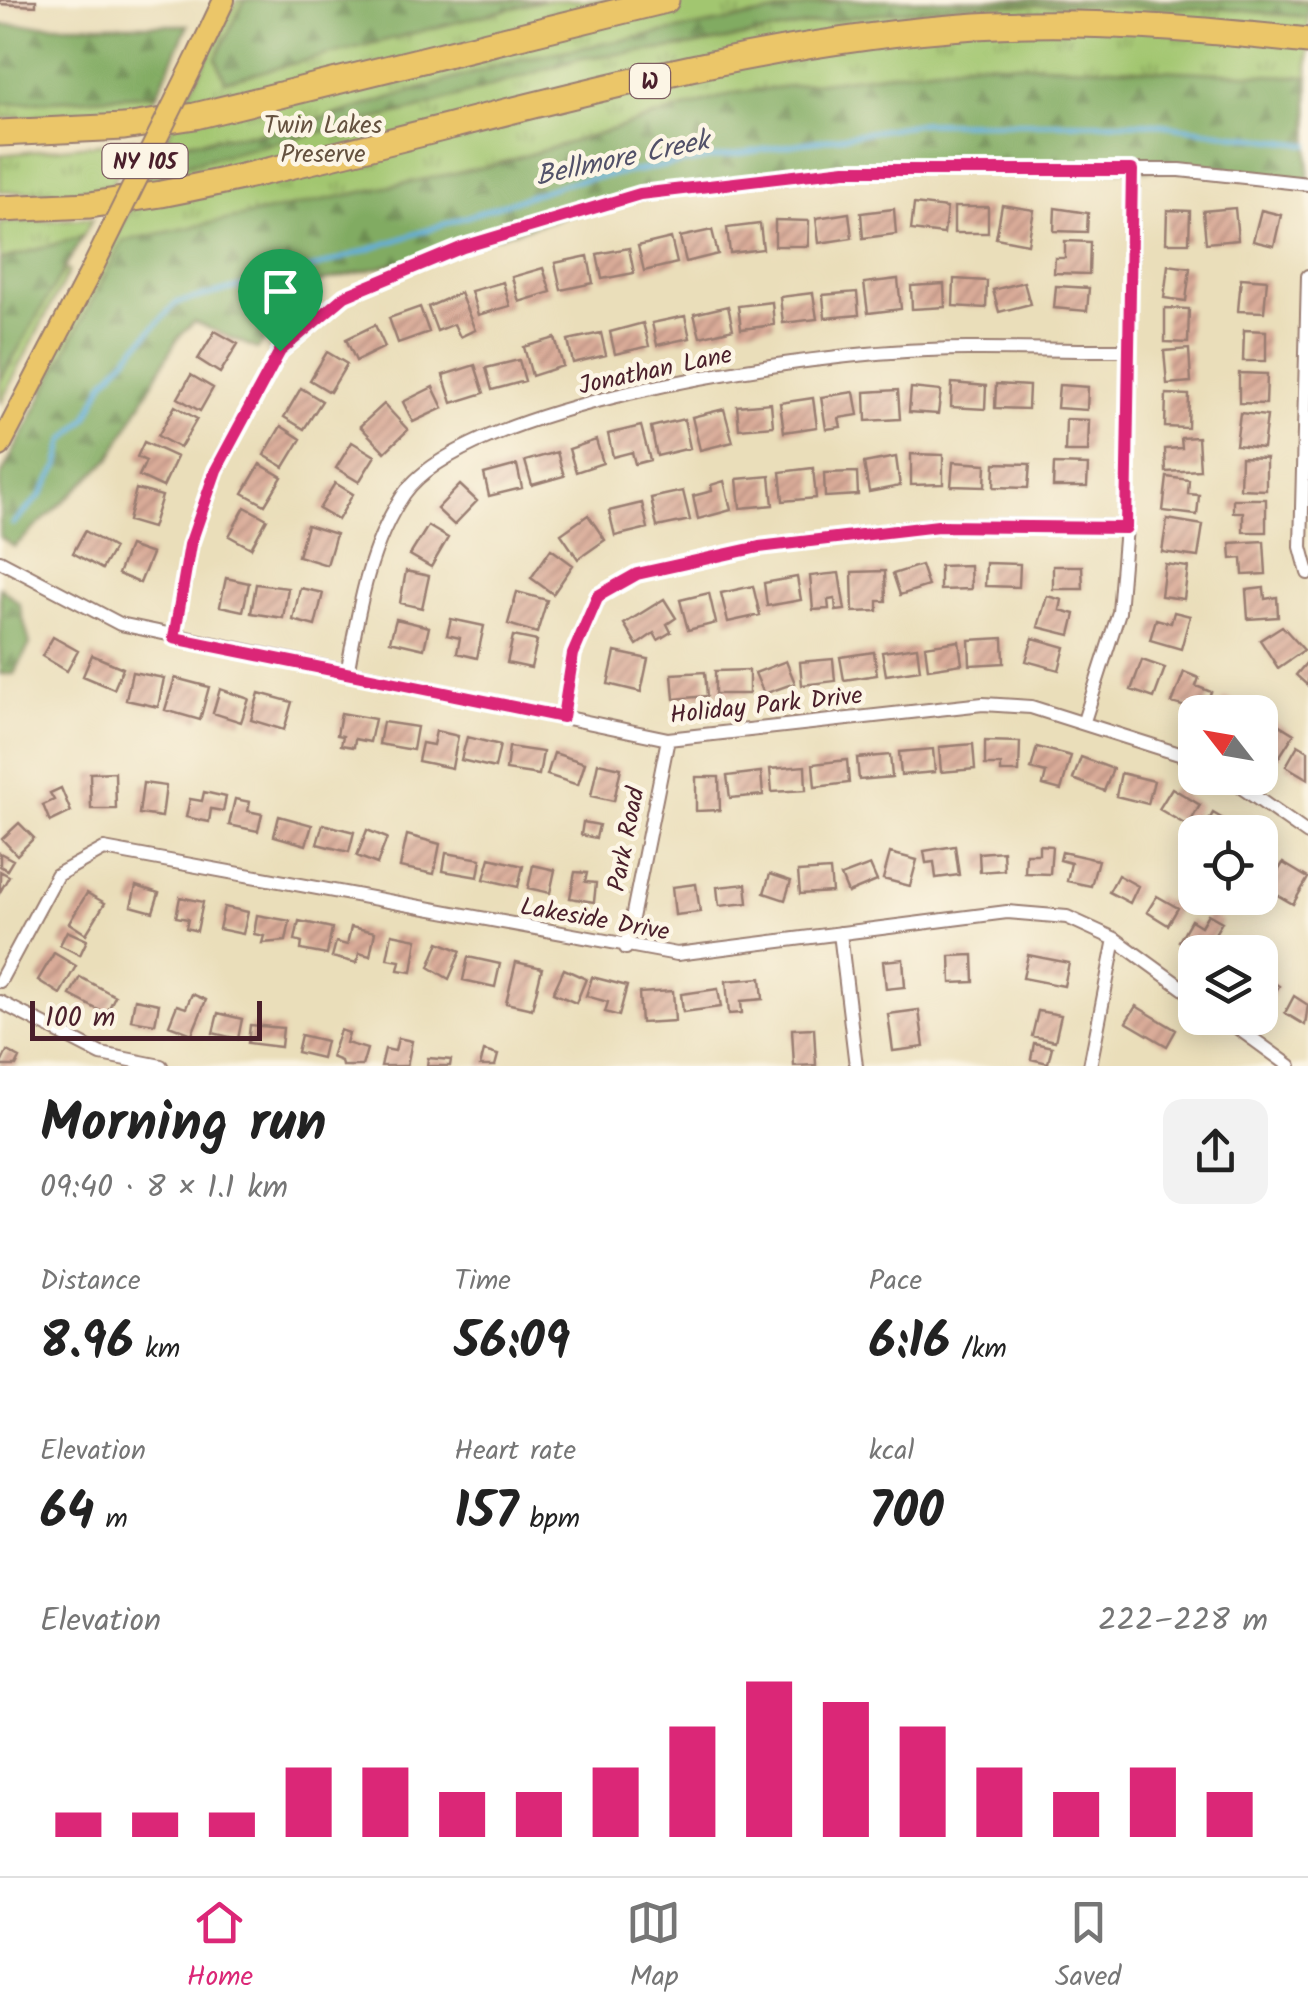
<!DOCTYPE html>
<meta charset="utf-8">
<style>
:root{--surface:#fff;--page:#f2f2f2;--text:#222;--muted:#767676;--line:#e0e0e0;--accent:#db2777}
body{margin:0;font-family:Kalam,sans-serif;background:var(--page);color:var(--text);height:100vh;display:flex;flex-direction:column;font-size:38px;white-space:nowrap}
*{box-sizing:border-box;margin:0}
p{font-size:32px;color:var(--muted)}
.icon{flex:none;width:55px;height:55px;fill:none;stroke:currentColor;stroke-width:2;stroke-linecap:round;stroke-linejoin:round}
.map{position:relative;height:1066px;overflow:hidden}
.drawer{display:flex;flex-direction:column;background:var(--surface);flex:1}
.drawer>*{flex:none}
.needle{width:65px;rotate:301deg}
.fabs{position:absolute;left:1178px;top:695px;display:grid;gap:20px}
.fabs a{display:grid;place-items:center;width:100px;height:100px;border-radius:20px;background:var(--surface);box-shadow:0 5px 25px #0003;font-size:50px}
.scale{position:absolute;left:30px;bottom:25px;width:232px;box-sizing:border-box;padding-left:10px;border:5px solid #4a1f2b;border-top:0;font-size:28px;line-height:35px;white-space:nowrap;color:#4a1f2b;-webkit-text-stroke:8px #fcf5e5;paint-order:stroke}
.pin{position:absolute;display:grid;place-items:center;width:85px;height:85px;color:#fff;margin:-102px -42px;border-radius:50% 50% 50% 0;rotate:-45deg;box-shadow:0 0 10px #0007}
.pin .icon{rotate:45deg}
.round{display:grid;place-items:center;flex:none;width:105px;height:105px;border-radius:20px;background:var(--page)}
.overview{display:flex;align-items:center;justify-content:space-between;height:170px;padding:0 40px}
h1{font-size:55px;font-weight:700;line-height:75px}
.figures{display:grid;grid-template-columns:repeat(3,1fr);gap:15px;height:170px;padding:10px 40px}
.figures div{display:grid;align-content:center}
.figures b{font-size:50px;font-weight:700}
.figures small{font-size:28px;font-weight:400}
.figures p{font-size:28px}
.chart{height:280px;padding:20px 40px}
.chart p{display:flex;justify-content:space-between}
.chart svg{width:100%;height:180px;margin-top:10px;stroke:var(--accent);stroke-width:6}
.menu{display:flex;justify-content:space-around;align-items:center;height:140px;border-top:2px solid var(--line);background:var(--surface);font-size:28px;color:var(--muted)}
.menu a{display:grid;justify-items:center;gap:5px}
.menu .selected{color:var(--accent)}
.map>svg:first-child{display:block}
.grass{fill:url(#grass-tufts);stroke:#76724d;stroke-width:2.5}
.forest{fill:url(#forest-firs);stroke:#666546;stroke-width:2.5}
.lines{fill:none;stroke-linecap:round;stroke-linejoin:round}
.stream{stroke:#62afdb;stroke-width:5}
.building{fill:url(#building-hatch)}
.minor-casing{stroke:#9a7e72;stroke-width:16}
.primary-casing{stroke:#9a7e72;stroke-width:24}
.motorway-casing{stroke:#9a7e72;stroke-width:29}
.minor{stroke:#fff;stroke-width:12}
.primary{stroke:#ebc669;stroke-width:20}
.motorway{stroke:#ebc669;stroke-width:25}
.primary-bridge-casing{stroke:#9a7e72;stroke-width:24;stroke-linecap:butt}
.primary-bridge{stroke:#ebc669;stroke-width:20}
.route-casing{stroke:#fff;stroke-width:20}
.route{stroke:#db2777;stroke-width:12}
.labels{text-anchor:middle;stroke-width:9;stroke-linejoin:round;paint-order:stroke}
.shield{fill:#fcf5e5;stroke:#7f5f63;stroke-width:2.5}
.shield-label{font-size:22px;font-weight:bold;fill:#4a1f2b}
.park-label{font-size:25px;fill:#64513f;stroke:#fcf5e5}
.street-label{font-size:25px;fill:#4a1f2b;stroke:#fcf5e5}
.water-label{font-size:28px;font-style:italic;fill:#525169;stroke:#fcf5e5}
</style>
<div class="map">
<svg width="1308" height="1066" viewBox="0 0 1308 1066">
<defs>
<pattern id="grass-tufts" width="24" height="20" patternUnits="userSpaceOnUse" patternTransform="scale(2.5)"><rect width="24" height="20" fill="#a2c66f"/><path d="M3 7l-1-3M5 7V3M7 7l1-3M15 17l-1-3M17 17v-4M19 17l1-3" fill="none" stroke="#86a05b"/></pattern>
<pattern id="forest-firs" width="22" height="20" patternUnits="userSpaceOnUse" patternTransform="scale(2.5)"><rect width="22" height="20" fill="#81ab62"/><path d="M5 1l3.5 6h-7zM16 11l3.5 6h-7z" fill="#6c8b51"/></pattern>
<pattern id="building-hatch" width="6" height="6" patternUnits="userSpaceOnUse" patternTransform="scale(2.5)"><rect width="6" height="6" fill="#daac99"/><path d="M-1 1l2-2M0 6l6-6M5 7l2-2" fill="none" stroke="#b38b7d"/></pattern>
</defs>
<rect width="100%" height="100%" fill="#fcf5e5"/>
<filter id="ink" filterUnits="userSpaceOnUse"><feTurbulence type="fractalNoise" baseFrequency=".01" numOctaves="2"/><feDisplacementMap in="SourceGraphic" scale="20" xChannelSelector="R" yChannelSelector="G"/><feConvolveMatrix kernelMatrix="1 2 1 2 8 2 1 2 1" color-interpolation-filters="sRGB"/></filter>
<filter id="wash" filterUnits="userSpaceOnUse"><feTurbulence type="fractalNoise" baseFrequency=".0048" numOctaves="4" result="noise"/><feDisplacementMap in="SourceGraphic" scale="40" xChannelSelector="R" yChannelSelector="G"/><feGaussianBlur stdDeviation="2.25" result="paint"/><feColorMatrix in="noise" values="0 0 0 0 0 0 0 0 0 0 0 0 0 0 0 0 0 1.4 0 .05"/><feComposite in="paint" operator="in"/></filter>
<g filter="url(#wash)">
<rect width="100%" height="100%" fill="#eadeba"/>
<path class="grass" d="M237,0H1308V173L1045,158L637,189L189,314L79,407L39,387Z
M157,94L149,110L0,119V104Z
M134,140L110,188L69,193L0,191V155Z
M93,218L83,236L11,258L69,271L0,404V223Z"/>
<path class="forest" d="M245,0H544L225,81L216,58Z
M842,0H1280L1308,4V17L1225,9L1073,5H960L852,17L693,46L582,58L417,109L182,165L179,156L187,142L284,130L520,59Z
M0,25H188L157,94L4,104H0Z
M977,62L1308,77V184L1180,170H845L639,194L463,247L320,282L257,349L194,322L177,339L110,459L14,547L0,537V478L123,241L494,165L735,93Z
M83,236L0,381V260Z
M0,587L19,603L30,644L14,674H0Z"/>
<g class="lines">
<path class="stream" d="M13,524L41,495L59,465L64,441L87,418L104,382L176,303L304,271L570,182L923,123H1149L1308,145"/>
</g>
<g id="blocks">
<path class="building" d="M0,0H36V6L0,4Z
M914,204L947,208L944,234L911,230Z
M1002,205L1034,210L1028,244L996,238Z
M954,207H988V233H954Z
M1055,208L1088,213L1087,232L1054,231Z
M1235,208L1238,240L1206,243L1203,211Z
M894,209L896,234L863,238L861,213Z
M1167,210L1190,211L1189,243H1166Z
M1261,210L1281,215L1274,246L1253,241Z
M849,213L852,238L819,243L816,218Z
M775,220L809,221L808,246H775Z
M760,224L763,249L730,253L727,228Z
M712,230L718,254L686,262L680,237Z
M671,238L677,263L644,271L638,246Z
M1065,241L1090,242L1089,274L1054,273L1055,258H1065Z
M629,248L634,273L602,279L597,254Z
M588,256L593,283L561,290L555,263Z
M1168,265L1190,268L1186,301L1164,298Z
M543,268L551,292L519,302L512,277Z
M1241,278L1267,280L1264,312L1238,311Z
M898,279L901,309L868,313L864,283Z
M954,279L987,281L986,308L953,306Z
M503,282L510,306L478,315L471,291Z
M1024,282L1030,304L999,312L993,290Z
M944,284L945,307L912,309L911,286Z
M1056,286L1089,288L1087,311L1054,308Z
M857,292L859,315L825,318L823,295Z
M460,293L475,330L460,337L454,324L437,331L428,307Z
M813,293L817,319L783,323L780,297Z
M772,302L774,325L741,329L738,306Z
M728,306L733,329L700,337L694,314Z
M420,307L429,332L398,343L389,318Z
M1165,308L1189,309L1188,343L1165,342Z
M685,316L690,338L657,345L652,323Z
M643,323L649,346L615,354L610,332Z
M375,325L385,347L356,361L346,339Z
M1244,330L1266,331V361H1243Z
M215,331L238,344L220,373L198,359Z
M601,333L606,355L573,363L568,340Z
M555,338L563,366L532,376L524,347Z
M1189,349L1191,382L1167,384L1164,351Z
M327,352L347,364L330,392L310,380Z
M519,360L525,381L492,390L486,368Z
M475,365L484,393L452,403L443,375Z
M1239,373L1267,374L1266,404L1239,403Z
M191,375L213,388L200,411L178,398Z
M952,383L986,386L985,409L951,407Z
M996,384L1029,386L1028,409L995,408Z
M1059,385L1088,387L1087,410L1057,408Z
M433,387L443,408L413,422L403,402Z
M301,388L322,401L304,429L284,417Z
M911,388L941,391L938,414L909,412Z
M898,390L900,419L866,421L865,392Z
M854,392L858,415L839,418L841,427L826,429L821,397Z
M1166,394L1189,395L1188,428L1165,427Z
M813,398L817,427L784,432L780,403Z
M771,403L773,426L739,429L737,406Z
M384,404L408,430L385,452L360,426Z
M175,406L197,419L180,448L158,436Z
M724,409L733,442L700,450L692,417Z
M1240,413L1267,416L1263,448L1236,445Z
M684,419L690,448L657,456L651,427Z
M1066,419L1089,420L1088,452H1065Z
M281,426L301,439L284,467L264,455Z
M641,426L650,460L635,464L632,452L613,457L608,434Z
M1198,437L1200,470L1166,472L1165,449L1182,448L1181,438Z
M596,440L603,463L576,472L569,449Z
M144,442L177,457L163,487L139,476L146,461L137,457Z
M352,442L375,456L359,482L336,468Z
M557,452L564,476L532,485L525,461Z
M911,454L943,455V484L911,485Z
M896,457L900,486L869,492L864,463Z
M1241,457L1266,458V490L1240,489Z
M953,462L986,464L985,487L951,486Z
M995,463L1030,464L1028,488L994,487Z
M260,464L282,477L265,505L243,493Z
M1054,464L1088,465L1087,487H1053Z
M517,465L522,488L489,496L484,474Z
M813,468L816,498L783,501L780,472Z
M857,472L858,495L825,497L824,473Z
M770,476L773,505L740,508L737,479Z
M1167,477L1189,480L1188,494L1199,495L1197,515L1163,511Z
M724,481L731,510L698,519L693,496L712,491L711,485Z
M335,483L353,494L338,520L319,509Z
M460,485L477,501L454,525L437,509Z
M136,489L162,496L152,528L128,521Z
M683,491L690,520L657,527L651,498Z
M1233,499H1266V532H1243V512H1233Z
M642,503L648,528L615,536L609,511Z
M245,507L267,519L251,548L229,536Z
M588,515L605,540L578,559L561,534Z
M1167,519L1203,525L1198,557L1162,552Z
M307,525L336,534L327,565L298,556Z
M428,526L448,538L431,567L410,555Z
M85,531L114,548L102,569L73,553Z
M1264,541L1266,574L1243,575L1242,558L1231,559L1230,543Z
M129,546L152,554L140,583L118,574Z
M551,549L573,565L553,594L531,578Z
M986,563L1020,564L1019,587L985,586Z
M1165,564L1188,567L1184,599L1161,596Z
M921,565L928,586L900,595L893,574Z
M970,565L971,589L940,590V566Z
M1053,566H1082L1083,589H1053Z
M406,571L429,576L422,608L400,603Z
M885,571L886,601H878V611L853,612L852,572Z
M839,573L845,610L836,611L835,599L828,600L829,609L813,610L810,576Z
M797,577L801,600L767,606L764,583Z
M226,578L249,583L243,611L220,606Z
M256,584L288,588L283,618L251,613Z
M753,586L760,615L728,622L721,593Z
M300,588L323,593L315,626L293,620Z
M1264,588L1265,599L1277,597L1278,617L1248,619L1246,590Z
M517,592L547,600L537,633L508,624Z
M709,593L716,623L688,630L680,600Z
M1047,596L1062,600L1060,610L1075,614L1070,635L1038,627Z
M664,599L676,618L667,624L671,632L658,640L654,633L637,645L624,624Z
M1174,612L1190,616L1181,649L1150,640L1156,619L1171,623Z
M396,619L429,627L424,649L390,641Z
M451,619L484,626L477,658L457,653L460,638L447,635Z
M1282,626L1304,650L1278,668L1260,640Z
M513,636L537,641L531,668L507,663Z
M53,637L78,651L67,671L42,656Z
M1003,638L1004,663L970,665L969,640Z
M1033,638L1065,647L1059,670L1026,661Z
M959,641L962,664L928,669L925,646Z
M917,647L920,670L886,675L882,652Z
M615,652L648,659L641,692L608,684Z
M874,652L877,675L844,680L840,657Z
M92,655L123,668L114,689L83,676Z
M833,659L835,681L802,685L800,662Z
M1142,660L1165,668L1154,698L1131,690Z
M786,661L795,683L764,694L755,673Z
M1308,661V686L1296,675Z
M749,670V694H715V671Z
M132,672L164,678L158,707L126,700Z
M705,672L707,696L674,699L672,674Z
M1184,672L1199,678L1196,686L1211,692L1203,712L1172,703Z
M175,678L209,687L200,720L165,710Z
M220,689L249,699L241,722L213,713Z
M259,693L292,702L284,730L251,720Z
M1225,697L1251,712H1216Z
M341,713L375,719L370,742L355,739L354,747L341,745L343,736L337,735Z
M1265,716L1294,734L1278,759L1261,749L1266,742L1260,738V724Z
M383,722L417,727L413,750L379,744Z
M436,731L458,736L452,768L418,761L422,743L433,745Z
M467,737L500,745L495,768L461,760Z
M985,741L1020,742L1019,772H1001V765H985Z
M973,744L975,769L941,772L939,747Z
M1298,745L1308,751V779L1286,766Z
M509,747L543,752L539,775L506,770Z
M1037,747L1071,756L1061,790L1043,785L1046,773L1031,769Z
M933,749L935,772L901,775L899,752Z
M554,753L585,763L578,785L547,775Z
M890,755L892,777L859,780L857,758Z
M1081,757L1113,769L1104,791L1073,779Z
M847,760L849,783L815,787L813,764Z
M598,763L621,768L614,801L591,796Z
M805,766L806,790L772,792L770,769Z
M115,772L116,809H91L90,773Z
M761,772L763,795L730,798L727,776Z
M1121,773L1154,781L1148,804L1116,796Z
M696,777H719L720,810L696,811Z
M143,783L166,786L162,817L139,814Z
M61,788L71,812L50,822L43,805L54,800L50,793Z
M1172,788L1200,805L1188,826L1159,809Z
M204,792L226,797L223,811L211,809L209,822L186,817L190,799L202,801Z
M235,799L250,802L248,811L262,814L258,831L229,825Z
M1213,813L1240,829L1238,832H1202Z
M279,816L312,825L306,845L274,836Z
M583,822L599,825L596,838L581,835Z
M19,823L34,838L17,855L2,839Z
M323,824L354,832L349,852L317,844Z
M367,830L387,838L377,864L357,856Z
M407,835L440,844L434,874L400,867Z
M1039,845L1052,846L1050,874L1025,873L1026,854H1039Z
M955,846L959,875L936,878L934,862L926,863L924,851Z
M1260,846L1274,854L1260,877Z
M1003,851L1004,870L980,872L979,853Z
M1062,852L1098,860L1091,886L1067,881L1071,863L1060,860Z
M0,853L13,860L7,870L0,866Z
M446,853L481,859L478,877L443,871Z
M890,853L917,860L910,886L883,879Z
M490,858L523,866L518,887L484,879Z
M1283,863L1308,878L1293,904L1267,889Z
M533,865L555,870L550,893L528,888Z
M870,865L877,881L848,893L841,876Z
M830,870L832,892L800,894L798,872Z
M0,871L9,876L0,892Z
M575,872L587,873L585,882L596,883L594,902L570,898Z
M770,874L791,881L785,900L764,893Z
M1118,875L1138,886L1130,903L1109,892Z
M696,884L700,912L675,915L672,887Z
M746,884L748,903L719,906L717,887Z
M136,886L159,893L153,912L131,906Z
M87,893L105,903L86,934L69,923Z
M1157,896L1178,908L1168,925L1147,912Z
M180,897L203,902L197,931L186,928L188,919L176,917Z
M224,907L248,912L243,934L219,929Z
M1208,914L1222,922L1204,952H1199L1179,941L1191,920L1201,926Z
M257,915L290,921L286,941L262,943L264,936L254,934Z
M299,921L332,928L327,955L301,950L302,942L295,940Z
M351,927L375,932L370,956L359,953L357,963L332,957L336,942L347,945Z
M67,931L87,940L80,955L60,945Z
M392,934L417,939L412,972L398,970L400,961L387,959Z
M439,942L461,951L449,979L429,967Z
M54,953L76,966L60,994L38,980Z
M973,955L974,982L951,983L950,956Z
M1028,955L1069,963L1064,986L1023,978Z
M468,957L500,964L495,987L463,980Z
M903,959L905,987L886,989L883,961Z
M516,962L542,968L532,1009L506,1003Z
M564,969L586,979L576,1003L553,993Z
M1260,973L1279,986L1270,1000L1260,994Z
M80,977L115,996L106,1014L70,995Z
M592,977L627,986L619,1016L605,1012L608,1002L586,996Z
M761,978L763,999L741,1001L742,1013L729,1014L726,981Z
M718,989L721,1007L683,1012L681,994Z
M673,991L675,1021L641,1023L639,993Z
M192,994L206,1000L192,1034L169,1025L177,1005L186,1008Z
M1294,996L1308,1005L1305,1025L1285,1013Z
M135,999L159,1004L155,1024L131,1020Z
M1136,1006L1176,1030L1167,1046L1126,1022Z
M919,1010L924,1047L893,1051L888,1014Z
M1038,1011L1061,1015L1055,1041L1032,1036Z
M218,1013L242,1019L238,1039L213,1033Z
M250,1025L283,1028L281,1047L248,1043Z
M814,1028L816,1065L794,1066L792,1029Z
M340,1030L349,1033L346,1043L367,1049L362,1066H342L341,1061L331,1057Z
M301,1035L326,1041L322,1058L297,1052Z
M398,1038L412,1041L407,1066H381L385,1049L395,1051Z
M1034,1043L1052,1047L1048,1063L1031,1059Z
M7,1051L20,1058L16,1066H0Z
M484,1051L498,1055L495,1066H480Z
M428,1058L451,1060L450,1066H427Z"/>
</g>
</g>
<g filter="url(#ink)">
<use href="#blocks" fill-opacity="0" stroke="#9a7e72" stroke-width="2.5"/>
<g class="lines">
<defs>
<path id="minor" d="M1308,276L1301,547L1308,573
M0,561L120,624L668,739L983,704L1031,707L1195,759
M174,637L190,545L216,470L280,351L345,296L463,247L639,194L845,170H1180L1308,184
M347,674C358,613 368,546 404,494C465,406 785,359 892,352C970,346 1050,351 1128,350
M563,717L573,653L599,596L637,574L759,547L938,525L1126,527
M1084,721L1119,612L1126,527L1133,170
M1228,778L1308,834
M840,933L856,1066
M626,948L668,739
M0,981L57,875L104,849L677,954L1007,912L1067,917L1115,939L1195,997
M0,1002L101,1054L161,1066
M1224,1018L1290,1066
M1090,1066L1115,939"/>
<path id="primary" d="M198,55L224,0
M0,446L93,267"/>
<path id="motorway" d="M0,133L124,127L195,116L666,0
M0,209L90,205L161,194C432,141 699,44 976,26C1087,19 1198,29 1308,41"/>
</defs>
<use href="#minor" class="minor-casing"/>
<use href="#primary" class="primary-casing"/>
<use href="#motorway" class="motorway-casing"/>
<use href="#minor" class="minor"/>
<use href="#primary" class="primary"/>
<use href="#motorway" class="motorway"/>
<defs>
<path id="primary-bridge" d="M93,267L198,55"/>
</defs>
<use href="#primary-bridge" class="primary-bridge-casing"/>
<use href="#primary-bridge" class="primary-bridge"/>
</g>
</g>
<g class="lines" filter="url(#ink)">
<defs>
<path id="route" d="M845,170H1132L1126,528L938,526L759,547L637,574L598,596L573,654L563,717L174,638L190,545L216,470L280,351L345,296L463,247L640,194Z"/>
</defs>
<use href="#route" class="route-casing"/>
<use href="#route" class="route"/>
</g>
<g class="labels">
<g class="shield">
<rect x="630" y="64" width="40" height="34" rx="8"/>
<rect x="102.5" y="144" width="85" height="34" rx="8"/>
</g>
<g class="shield-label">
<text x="650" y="89">W</text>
<text x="145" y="169">NY 105</text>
</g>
<g class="park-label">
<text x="323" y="133">Twin Lakes<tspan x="323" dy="29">Preserve</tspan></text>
</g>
<g class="street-label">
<text transform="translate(655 369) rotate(-12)" y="9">Jonathan Lane</text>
<text transform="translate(766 704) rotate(-6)" y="9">Holiday Park Drive</text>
<text transform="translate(625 839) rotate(-79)" y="9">Park Road</text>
<text transform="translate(595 918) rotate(10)" y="9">Lakeside Drive</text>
</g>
<g class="water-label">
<text transform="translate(622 157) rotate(-12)" y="10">Bellmore Creek</text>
</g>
</g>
</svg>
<div class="fabs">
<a><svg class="needle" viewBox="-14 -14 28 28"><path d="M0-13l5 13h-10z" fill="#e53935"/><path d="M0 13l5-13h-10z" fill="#767676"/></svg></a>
<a><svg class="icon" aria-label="locate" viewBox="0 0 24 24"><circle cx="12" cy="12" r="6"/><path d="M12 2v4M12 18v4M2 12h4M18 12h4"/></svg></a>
<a><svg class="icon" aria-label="layers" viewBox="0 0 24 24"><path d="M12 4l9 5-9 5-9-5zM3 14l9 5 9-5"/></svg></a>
</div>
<div class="scale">100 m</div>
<div class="pin" style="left:280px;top:351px;background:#1e9e55"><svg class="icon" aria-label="arrive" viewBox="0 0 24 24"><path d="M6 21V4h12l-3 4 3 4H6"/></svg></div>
</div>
<section class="drawer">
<div class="overview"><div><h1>Morning run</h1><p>09:40 · 8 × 1.1 km</p></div><a class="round"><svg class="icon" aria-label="share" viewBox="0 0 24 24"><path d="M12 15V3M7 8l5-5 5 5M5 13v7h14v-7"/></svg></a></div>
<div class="figures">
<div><p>Distance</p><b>8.96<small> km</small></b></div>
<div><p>Time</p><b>56:09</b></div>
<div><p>Pace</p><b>6:16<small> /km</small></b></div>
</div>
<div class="figures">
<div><p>Elevation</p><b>64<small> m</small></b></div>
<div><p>Heart rate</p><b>157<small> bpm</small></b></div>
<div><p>kcal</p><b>700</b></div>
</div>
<div class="chart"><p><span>Elevation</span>222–228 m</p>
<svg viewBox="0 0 160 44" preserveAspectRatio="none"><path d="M5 44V38M15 44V38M25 44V38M35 44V27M45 44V27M55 44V33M65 44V33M75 44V27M85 44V17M95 44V6M105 44V11M115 44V17M125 44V27M135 44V33M145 44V27M155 44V33"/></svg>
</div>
</section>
<nav class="menu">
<a class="selected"><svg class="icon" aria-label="home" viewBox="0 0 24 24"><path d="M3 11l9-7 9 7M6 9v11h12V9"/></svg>Home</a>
<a><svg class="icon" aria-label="map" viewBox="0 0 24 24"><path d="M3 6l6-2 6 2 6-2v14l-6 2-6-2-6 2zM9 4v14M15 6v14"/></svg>Map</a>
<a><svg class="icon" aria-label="saved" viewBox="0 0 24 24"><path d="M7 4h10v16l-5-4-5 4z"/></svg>Saved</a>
</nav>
